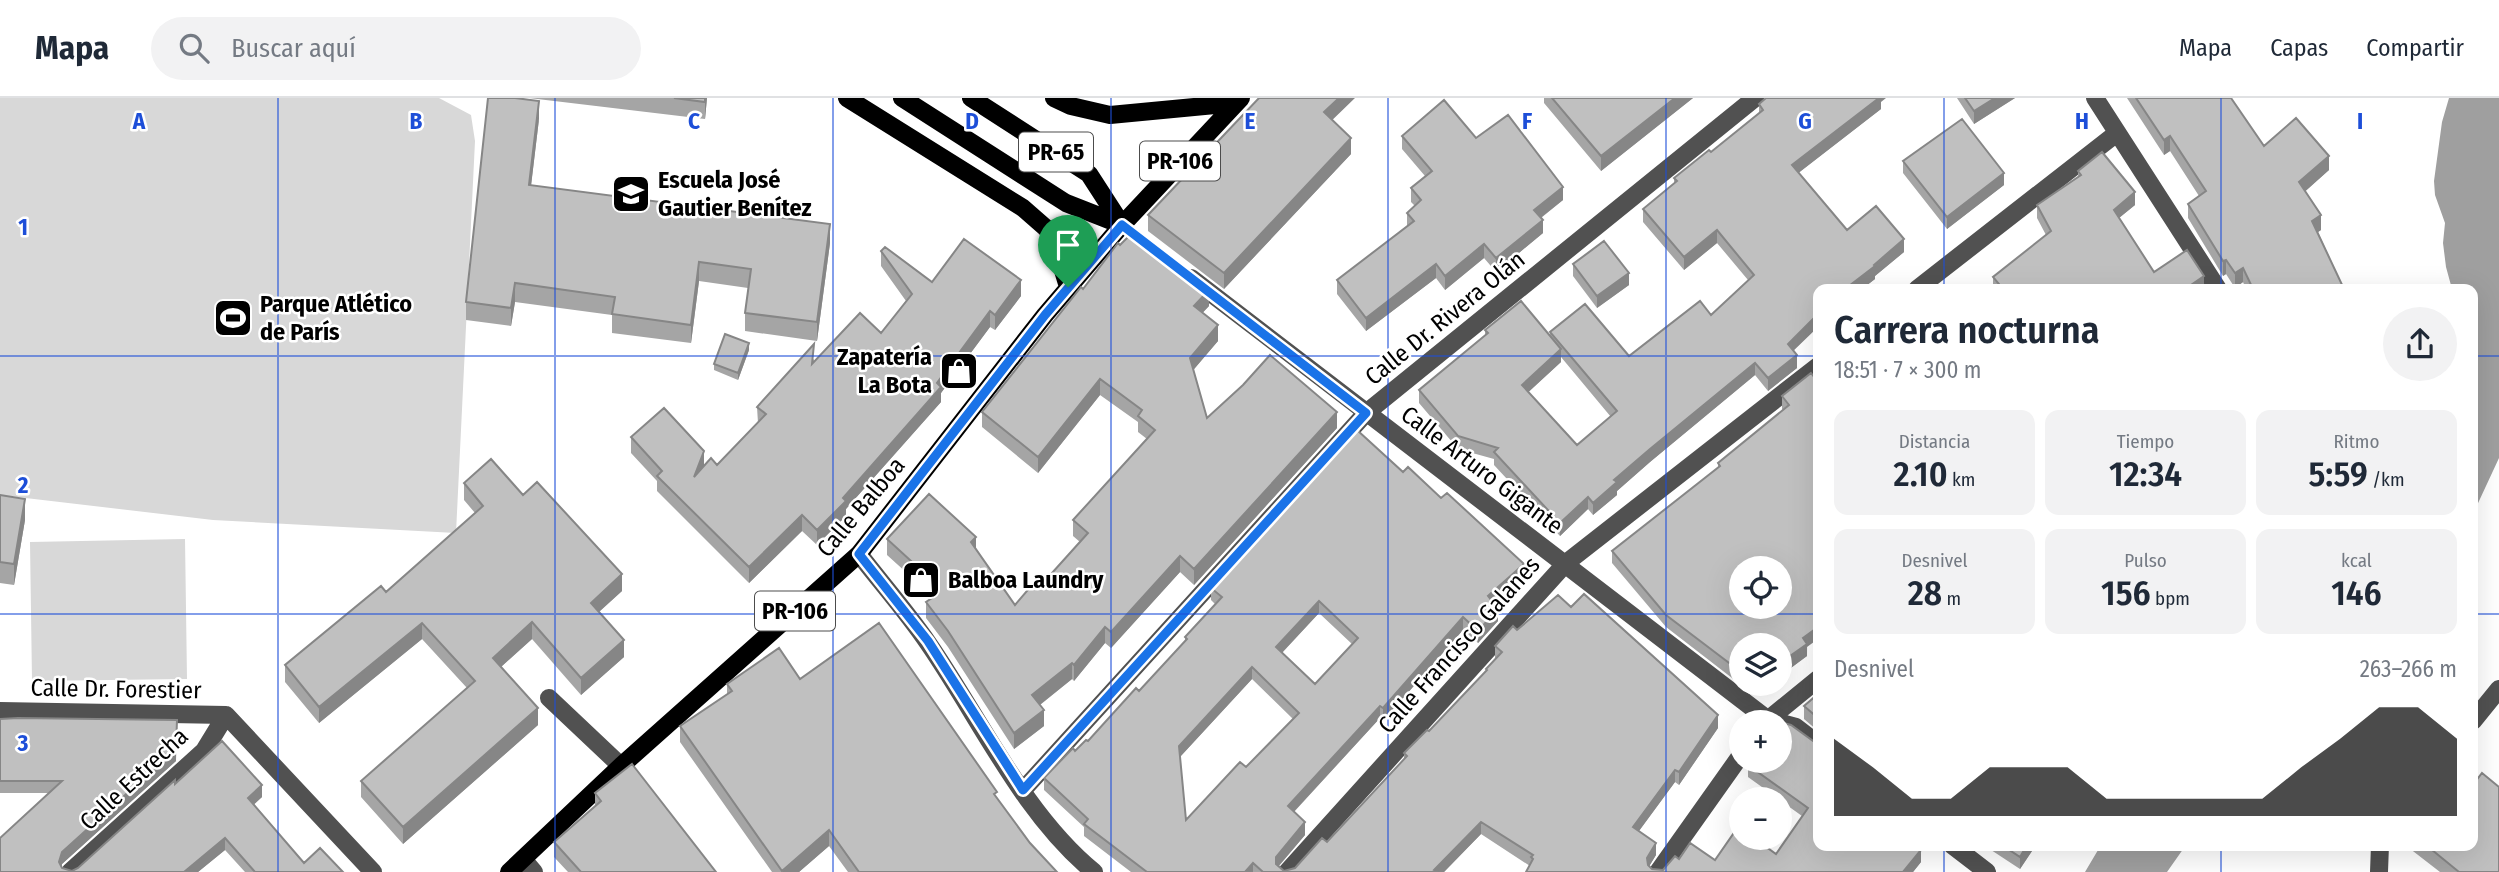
<!DOCTYPE html>
<html lang="es">
<meta charset="utf-8">
<style>
:root{--surface:#fff;--page:#f2f2f3;--text:#1f2937;--muted:#747a83;--line:#e0e1e3;--accent:#000}
body{margin:0;font-family:"Fira Sans Condensed",sans-serif;background:var(--page);color:var(--text);height:100vh;display:flex;flex-direction:column;font-size:26px;white-space:nowrap}
*{box-sizing:border-box;margin:0}
p{font-size:23px;color:var(--muted)}
.icon{flex:none;width:38px;height:38px;fill:none;stroke:currentColor;stroke-width:2;stroke-linecap:round;stroke-linejoin:round}
.map{position:relative;flex:1;overflow:hidden}
.details{position:absolute;left:1813px;top:186px;width:665px;height:567px;display:flex;flex-direction:column;background:var(--surface);border-radius:14px;box-shadow:0 7px 28px #0002}
.details>*{flex:none}
.tools{position:absolute;left:1729px;top:458px;display:grid;gap:14px}
.tools a{display:grid;place-items:center;width:63px;height:63px;border-radius:50%;background:var(--surface);box-shadow:0 7px 28px #0002;font-size:35px}
.pin{position:absolute;display:grid;place-items:center;width:60px;height:60px;color:#fff;margin:-72px -30px;border-radius:50% 50% 50% 0;rotate:-45deg;box-shadow:0 0 7px #0007}
.pin .icon{rotate:45deg}
.round{display:grid;place-items:center;flex:none;width:74px;height:74px;border-radius:37px;background:var(--page)}
.head{display:flex;align-items:center;justify-content:space-between;height:119px;padding:0 21px}
h1{font-size:38px;font-weight:600;line-height:52px}
.stats{display:grid;grid-template-columns:repeat(3,1fr);gap:10px;height:119px;padding:7px 21px}
.stats div{display:grid;align-content:center;border-radius:14px;background:var(--page);text-align:center}
.stats b{font-size:35px;font-weight:600}
.stats small{font-size:19px;font-weight:400}
.stats p{font-size:19px}
.chart{height:196px;padding:14px 21px}
.chart p{display:flex;justify-content:space-between}
.chart svg{width:100%;height:126px;margin-top:7px;fill:var(--accent);opacity:.7}
header{display:flex;align-items:center;gap:42px;box-sizing:border-box;height:98px;padding:0 35px;background:var(--surface);border-bottom:2px solid var(--line)}
header strong{font-size:33px}
nav{display:flex;gap:38px;margin-inline-start:auto;font-size:24px}
.search{width:490px;height:63px;background:var(--page);display:flex;align-items:center;gap:18px;box-sizing:border-box;padding:0 24px;border-radius:38px;color:var(--muted);font-size:26px}
.map>svg:first-child{display:block}
.green{fill:#d8d8d8}
.water{fill:#9f9f9f}
.lines{fill:none;stroke-linecap:round;stroke-linejoin:round}
.minor{stroke:#515151;stroke-width:18}
.major{stroke:#000;stroke-width:18}
.wall{fill:#a5a5a5;fill-rule:evenodd}
.shaded-wall{fill:#868686}
.building{fill:#c0c0c0;stroke:#868686;stroke-width:2;fill-rule:evenodd}
.route-casing{stroke:#fff;stroke-width:14}
.route{stroke:#1a73e8;stroke-width:9}
.grid{fill:none;stroke:#1d4ed8;stroke-width:2;stroke-opacity:0.55}
.labels{text-anchor:middle;stroke-width:5;stroke-linejoin:round;paint-order:stroke}
.shield{fill:#fff;stroke:#4c4c4c;stroke-width:2}
.shield-label{font-size:23px;font-weight:bold;fill:#000}
.poi-label{font-size:24px;font-weight:bold;fill:#000;stroke:#fff;text-anchor:start}
.street-label{font-size:24px;fill:#000;stroke:#fff}
.grid-label{font-size:23px;text-anchor:middle;font-weight:bold;fill:#1d4ed8;stroke:#fff;stroke-width:5;stroke-linejoin:round;paint-order:stroke}
</style>
<header>
<strong>Mapa</strong>
<div class="search"><svg class="icon" aria-label="search" viewBox="0 0 24 24"><circle cx="10" cy="10" r="6"/><path d="M15 15l6 6"/></svg>Buscar aquí</div>
<nav><a>Mapa</a><a>Capas</a><a>Compartir</a></nav>
</header>
<div class="map">
<svg width="2499" height="774" viewBox="0 0 2499 774">
<rect width="100%" height="100%" fill="#fff"/>
<path class="green" d="M0,0H439L471,17L475,43L456,435L213,422L0,397Z
M185,441L187,581L32,583L30,444Z"/>
<path class="water" d="M2449,0H2499V360L2473,416V191H2452L2446,169L2443,145L2445,125L2435,97L2434,83L2442,24Z
M2101,747H2186L2167,774H2085Z"/>
<g class="lines">
<path class="minor" d="M2095,0L2218,191
M1191,180L1767,621L1796,629L1818,646
M1917,191L2117,35
M859,456C882,486 907,514 928,545C980,620 1023,716 1094,774
M549,600L621,668
M0,613L226,617L373,774
M2473,623L2499,591
M1764,625L1818,581
M1023,692L1366,315L1755,0
M1952,747L1987,774
M523,761L534,774
M70,774L204,653L226,617
M1287,774L1566,465L1818,268
M1658,774L1741,657
M2379,774L2380,747"/>
<path class="major" d="M847,0L1023,110L1047,131L1058,156L1068,189
M902,0L1066,105L1122,127
M971,0L1089,76L1122,127
M1054,0L1071,8L1110,17L1236,5
M509,774L621,668L859,456L1045,217L1122,127L1241,0"/>
</g>
<path class="wall" d="M529,0H707L705,21Z
M1544,0H1693L1601,73L1544,5Z
M1957,0H2015L1974,26Z
M2127,0H2230L2264,48L2329,72L2305,93L2321,132L2318,134L2344,191H2246L2243,184L2235,190L2226,176L2223,178L2188,120V106L2199,98L2170,53L2164,57Z
M1881,4V11L1798,75L1847,132L1904,154L1875,178V181L1862,191H1818L1793,253L1797,270L1768,293L1755,277L1650,364L1617,393V397L1593,417L1588,411L1560,438L1494,367V361L1458,351L1419,305V292L1485,237V232L1550,238V234L1629,258L1711,217L1748,182L1717,145L1684,172L1643,124V111L1674,85V80L1711,54L1759,16V6ZM1561,259L1611,319L1577,347L1528,294L1561,264Z
M539,21L531,87L830,145L817,243L745,233V215L748,190L699,183L691,245L612,235V217L515,204L511,228L466,222V204Z
M1332,22L1351,56L1224,191L1148,133V117Z
M1402,38L1476,40L1563,102L1541,120L1543,135L1496,174L1484,160L1445,192L1436,180L1366,233L1337,196V182L1407,128V115L1415,108L1411,104V90L1425,78L1402,51Z
M1903,63L2004,87L1947,131L1903,75Z
M2078,73L2135,107L2119,120L2154,174L2204,191H1993V179L2046,137L2037,120V107L2078,79Z
M881,153L932,184L1021,198L995,232L990,229L941,295V304L846,411V418L817,447L802,433L749,485L657,393V383L631,355V339L704,368L717,367L758,325L757,309L814,261V264L881,235L906,203L881,168Z
M1573,166L1629,187L1597,210L1573,178Z
M1083,191L1209,208L1202,215L1218,243L1193,272L1207,320L1337,330L1194,487L1180,474L1111,550L1105,545L1074,583L1072,581L1040,607L1044,628L1014,651L948,549L926,520V504L929,503V495L887,457V441L976,451L1015,507L1043,485L1080,444L1073,438V422L1147,341L1138,334V324L1100,297L1038,375L982,329V314Z
M749,252L738,282L714,272V266Z
M1811,275L1807,558L1780,578V548H1741V586H1747L1745,590L1666,529L1612,465V453L1718,370V365L1783,312L1782,311V298Z
M1403,374L1524,479L1494,505L1498,523L1478,545L1463,532L1383,623L1380,620L1294,714L1305,737L1279,768L1284,773L1295,770L1327,744L1404,661V655L1429,633L1486,574V571L1495,561V548L1517,532L1571,509L1718,630L1679,687L1675,684L1639,733L1656,757L1649,768L1652,771L1663,772L1679,761L1715,762L1776,756L1802,718L1748,679V667L1784,625L1818,747L1921,764L1913,774H1526L1530,768L1481,736L1444,774H1131L1084,738V729L1044,692V680L1088,643L1139,593L1185,544V539L1215,506L1211,502V490ZM1319,515L1352,546L1315,586L1282,555ZM1252,581L1293,621L1246,669L1186,722L1180,659Z
M464,385L523,397L622,493L599,514L624,559L581,597L532,541L501,569L538,627L403,746L361,699V683L467,590L422,541L319,625L285,584V567L386,494L475,415L464,402Z
M0,397L25,422L14,487L0,485Z
M800,581L997,700L1030,745L1057,774H848L829,748L799,774H772L680,644V628L727,596V586Z
M1752,586H1767L1759,592Z
M1818,596V633L1804,621V608Z
M0,621L176,663L62,766V770L72,773L78,770L175,686L262,699L254,706L304,765L343,774H245L225,752L198,774H0L49,695H0Z
M595,695L716,774H568L554,759V744L595,709Z
M1972,747H2036L2020,771L1985,748L1981,753Z
M2409,747H2473L2499,774H2440L2409,750Z"/>
<path class="shaded-wall" d="M705,0H707L705,21Z
M1339,0H1355L1324,30V14Z
M1675,0H1693L1601,73V58Z
M1877,0H1886L1881,4V11L1792,80V67Z
M1995,0H2015L1974,26V13Z
M539,3V21L529,105V87Z
M2170,38V53L2164,57V42Z
M1351,40V56L1224,191V175Z
M2329,58V72L2299,99V84Z
M2004,75V87L1947,131V119Z
M1563,89V102L1534,125V112Z
M2135,94V107L2114,124V112Z
M2321,117V132L2312,138V123Z
M1543,122V135L1496,174V160Z
M830,126V145L817,243V224Z
M1717,132V145L1684,172V159Z
M1904,141V154L1875,178V181L1862,191H1845Z
M1484,146V160L1445,192V178Z
M2226,162V176L2223,178V163Z
M699,164V183L691,245V227Z
M1436,166V180L1366,233V220Z
M2243,170V184L2235,190V175Z
M1629,175V187L1597,210V198Z
M2204,178V191H2185Z
M1021,182V198L995,232V217Z
M515,185V204L511,228V210Z
M1209,192V208L1194,224V208Z
M990,213V229L941,295V304L846,411V418L817,447V432L937,285Z
M1818,216V229L1788,258V246Z
M1218,227V243L1190,276V260Z
M749,245V252L738,282V275Z
M1561,251V264L1522,300V287Z
M1797,257V270L1768,293V280Z
M1755,265V277L1650,364L1617,393V397L1593,417V405L1614,382L1650,351Z
M1100,281V297L1038,375V359Z
M1337,314V330L1194,487V471Z
M704,353V368L694,379Z
M1588,399V411L1560,438V425Z
M25,401V422L14,487V466Z
M802,417V433L749,485V469Z
M976,439V455L971,444Z
M1180,458V474L1111,550V534Z
M1524,466V479L1488,510V498Z
M622,476V493L591,521V505Z
M1319,503V515L1276,561V549Z
M1498,511V523L1478,545V533Z
M1463,519V532L1383,623V610Z
M532,524V541L493,576V560Z
M422,525V541L319,625V609Z
M1105,529V545L1074,583V567Z
M1818,529V541L1807,549V558L1780,578V565L1803,540Z
M624,542V559L581,597V580Z
M1072,565V581L1032,613V597Z
M1252,569V581L1179,660V648Z
M1759,586H1767L1759,592Z
M1380,608V620L1288,720V708Z
M538,610V627L403,746V729Z
M1044,612V628L1014,651V635Z
M1718,617V630L1679,687V674Z
M177,622L176,663L62,766L59,774V764L62,754Z
M1675,672V684L1633,741V729Z
M262,687V699L248,712V700Z
M1305,724V737L1276,771V759Z
M1481,724V736L1444,774H1434V772Z
M829,732V748L799,774H782Z
M225,740V752L198,774H184Z
M1656,745V757L1647,772V760Z
M2027,747H2036L2020,771V759Z
M1921,752V764L1913,774H1903Z
M1253,765V774H1245Z"/>
<path class="building" d="M488,0H515L539,3L529,87L830,126L817,224L745,215L751,171L699,164L691,227L612,216L615,199L515,185L511,210L466,204Z
M674,0H705V4Z
M1259,0H1339L1324,14L1351,40L1224,175L1148,117Z
M1552,0H1675L1601,58Z
M1766,0H1879L1792,67L1847,132L1876,108L1904,141L1874,167L1875,168L1845,191H1818V216L1788,246L1797,257L1768,280L1755,265L1650,351L1614,382L1617,384L1593,405L1588,399L1560,425L1494,354L1498,350L1458,338L1419,292L1488,235L1485,232L1521,203L1561,251L1522,287L1577,347L1617,313L1550,234L1585,206L1629,258L1700,203L1711,217L1754,177L1717,132L1684,159L1643,111L1677,83L1674,80L1709,52L1711,54L1763,12L1759,6Z
M1965,0H1995L1974,13Z
M2136,0H2231L2264,48L2296,20L2329,58L2299,84L2321,117L2312,123L2344,191H2253L2243,170L2235,175L2226,162L2223,163L2188,106L2206,93L2170,38L2164,42Z
M1444,2L1476,40L1508,17L1563,89L1534,112L1543,122L1496,160L1484,146L1445,178L1436,166L1366,220L1337,182L1414,123L1407,115L1421,102L1411,90L1432,73L1402,38Z
M1962,21L2004,75L1947,119L1903,63Z
M2102,54L2135,94L2114,112L2154,174L2187,152L2204,178L2185,191H2003L1993,179L2051,133L2037,107L2081,77L2078,73Z
M1133,134L1209,192L1194,208L1218,227L1190,260L1207,320L1243,287L1270,257L1337,314L1194,471L1180,458L1111,534L1105,529L1074,567L1072,565L1032,597L1044,612L1014,635L948,533L926,504L935,498L929,489L935,485L887,441L929,396L976,439L971,444L1015,507L1038,480L1043,485L1088,435L1073,422L1155,332L1138,318L1142,312L1100,281L1038,359L982,314L1081,189L1083,191L1118,145L1120,147Z
M964,141L1021,182L995,217L990,213L937,285L941,289L843,400L846,403L817,432L802,417L749,469L657,378L662,373L631,339L664,310L704,353L694,379L711,360L717,367L766,316L757,309L814,246L812,266L860,215L881,235L912,196L881,153L885,149L932,184Z
M1604,143L1629,175L1597,198L1573,166Z
M1943,187L1946,191H1938Z
M725,236L749,245L738,275L714,266Z
M1811,275L1818,284V529L1803,540L1807,546L1780,565V548H1741V574L1666,517L1612,453L1720,368L1718,365L1789,307L1782,298ZM1741,471H1780V509H1741Z
M1357,332L1403,374L1408,369L1441,400L1447,395L1524,466L1488,498L1498,511L1478,533L1463,519L1383,610L1380,608L1288,708L1305,724L1276,759V766L1284,773L1295,770L1322,740L1327,744L1407,658L1404,655L1427,632L1429,633L1487,572L1486,571L1502,554L1495,548L1513,528L1517,532L1558,497L1571,509L1584,496L1718,617L1679,674L1675,672L1633,729L1656,745L1647,760L1648,767L1652,771L1663,772L1675,758L1679,761L1690,745L1715,762L1738,729L1741,731V740H1754L1776,756L1808,710L1748,667L1751,663H1780V628L1784,625L1791,627L1816,645L1818,644V747H1916L1921,752L1903,774H1526L1533,761L1531,759L1533,757L1481,724L1434,772L1438,774H1263L1253,765L1245,774H1147L1084,726L1088,721L1044,680L1073,650L1075,653L1086,642L1088,643L1136,590L1139,593L1187,541L1185,539L1222,499L1211,490ZM1319,503L1358,540L1315,586L1276,549ZM1252,569L1299,615L1246,669L1240,664L1186,722L1179,648Z
M491,361L523,397L537,384L622,476L591,505L624,542L581,580L532,524L493,560L538,610L403,729L361,683L475,583L422,525L319,609L285,567L381,488L386,494L483,408L464,385Z
M0,397L25,401L14,466L0,464Z
M879,525L997,694L994,696L1030,745L1057,774H859L829,732L782,773L680,628L732,593L727,586L779,550L800,581Z
M1818,596V620L1804,608Z
M18,620L177,622L176,651L62,754L59,764L62,770L72,773L78,770L175,682V686L222,643L262,687L248,700L304,765L320,750L343,774H255L225,740L184,774H0V740L62,683H0V621Z
M632,666L716,774H581L554,744L601,703L595,695Z
M2482,675L2499,689V774H2459L2426,747H2473V683L2475,684Z
M2002,747H2027L2020,759Z"/>
<g class="lines">
<defs>
<path id="route" d="M1122,127L1366,315L1023,692L928,543L859,456L1045,217Z"/>
</defs>
<use href="#route" class="route-casing"/>
<use href="#route" class="route"/>
</g>
<path class="grid" d="M278,0V774M555,0V774M833,0V774M1111,0V774M1388,0V774M1666,0V774M1944,0V191M2221,0V191M0,258H1818M2473,258H2499M0,516H1818M2473,516H2499M1944,747V774M2221,747V774"/>
<defs>
<symbol id="school-square" viewBox="-11 -11 22 22"><rect x="-9" y="-9" width="18" height="18" rx="4" fill="#000" stroke="#fff"/><path d="M0-5L7-2L0 1L-7-2ZM-4 1L0 2.5L4 1V4Q0 6-4 4Z" fill="#fff"/></symbol>
<symbol id="stadium-square" viewBox="-11 -11 22 22"><rect x="-9" y="-9" width="18" height="18" rx="4" fill="#000" stroke="#fff"/><path d="M0-5a6.5 5 0 1 0 0 10a6.5 5 0 1 0 0-10ZM-3.5-1.8h7v3.6h-7Z" fill="#fff"/></symbol>
<symbol id="shop-square" viewBox="-11 -11 22 22"><rect x="-9" y="-9" width="18" height="18" rx="4" fill="#000" stroke="#fff"/><path d="M-5-2.5h2.3a2.7 3.5 0 0 1 5.4 0H5L5.5 6h-11ZM-1.5-2.5h3a1.5 2.3 0 0 0-3 0Z" fill="#fff"/></symbol>
</defs>
<g fill-rule="evenodd">
<use href="#school-square" x="609" y="74" width="44" height="44"/>
<use href="#stadium-square" x="211" y="198" width="44" height="44"/>
<use href="#shop-square" x="937" y="251" width="44" height="44"/>
<use href="#shop-square" x="899" y="460" width="44" height="44"/>
</g>
<g class="labels">
<g class="shield">
<rect x="1019" y="34.5" width="74" height="39" rx="5"/>
<rect x="1140" y="43.5" width="80" height="39" rx="5"/>
<rect x="755" y="493.5" width="80" height="39" rx="5"/>
</g>
<g class="shield-label">
<text x="1056" y="62">PR-65</text>
<text x="1180" y="71">PR-106</text>
<text x="795" y="521">PR-106</text>
</g>
<g class="poi-label">
<text x="658" y="90">Escuela José<tspan x="658" dy="28">Gautier Benítez</tspan></text>
<text x="260" y="214">Parque Atlético<tspan x="260" dy="28">de París</tspan></text>
<text x="932" y="267" text-anchor="end">Zapatería<tspan x="932" dy="28">La Bota</tspan></text>
<text x="948" y="490">Balboa Laundry</text>
</g>
<g class="street-label">
<text transform="translate(1445 220) rotate(-39)" y="8">Calle Dr. Rivera Olán</text>
<text transform="translate(1482 372) rotate(37)" y="8">Calle Arturo Gigante</text>
<text transform="translate(861 409) rotate(-50)" y="8">Calle Balboa</text>
<text transform="translate(1459 547) rotate(-48)" y="8">Calle Francisco Galanes</text>
<text transform="translate(116 591) rotate(1)" y="8">Calle Dr. Forestier</text>
<text transform="translate(134 681) rotate(-43)" y="8">Calle Estrecha</text>
</g>
</g>
<g class="grid-label">
<text x="139" y="31">A</text>
<text x="416" y="31">B</text>
<text x="694" y="31">C</text>
<text x="972" y="31">D</text>
<text x="1250" y="31">E</text>
<text x="1527" y="31">F</text>
<text x="1805" y="31">G</text>
<text x="2082" y="31">H</text>
<text x="2360" y="31">I</text>
<text x="23" y="137">1</text>
<text x="23" y="395">2</text>
<text x="23" y="653">3</text>
</g>
</svg>
<div class="tools">
<a><svg class="icon" aria-label="locate" viewBox="0 0 24 24"><circle cx="12" cy="12" r="6"/><path d="M12 2v4M12 18v4M2 12h4M18 12h4"/></svg></a>
<a><svg class="icon" aria-label="layers" viewBox="0 0 24 24"><path d="M12 4l9 5-9 5-9-5zM3 14l9 5 9-5"/></svg></a>
<a>+</a>
<a>−</a>
</div>
<div class="pin" style="left:1068px;top:189px;background:#1e9e55"><svg class="icon" aria-label="arrive" viewBox="0 0 24 24"><path d="M6 21V4h12l-3 4 3 4H6"/></svg></div>
<section class="details">
<div class="head"><div><h1>Carrera nocturna</h1><p>18:51 · 7 × 300 m</p></div><a class="round"><svg class="icon" aria-label="share" viewBox="0 0 24 24"><path d="M12 15V3M7 8l5-5 5 5M5 13v7h14v-7"/></svg></a></div>
<div class="stats">
<div><p>Distancia</p><b>2.10<small> km</small></b></div>
<div><p>Tiempo</p><b>12:34</b></div>
<div><p>Ritmo</p><b>5:59<small> /km</small></b></div>
</div>
<div class="stats">
<div><p>Desnivel</p><b>28<small> m</small></b></div>
<div><p>Pulso</p><b>156<small> bpm</small></b></div>
<div><p>kcal</p><b>146</b></div>
</div>
<div class="chart"><p><span>Desnivel</span>263–266 m</p>
<svg viewBox="0 0 160 44" preserveAspectRatio="none"><path d="M0 44V17L10 27L20 38L30 38L40 27L50 27L60 27L70 38L80 38L90 38L100 38L110 38L120 27L130 17L140 6L150 6L160 17V44z"/></svg>
</div>
</section>
</div>
